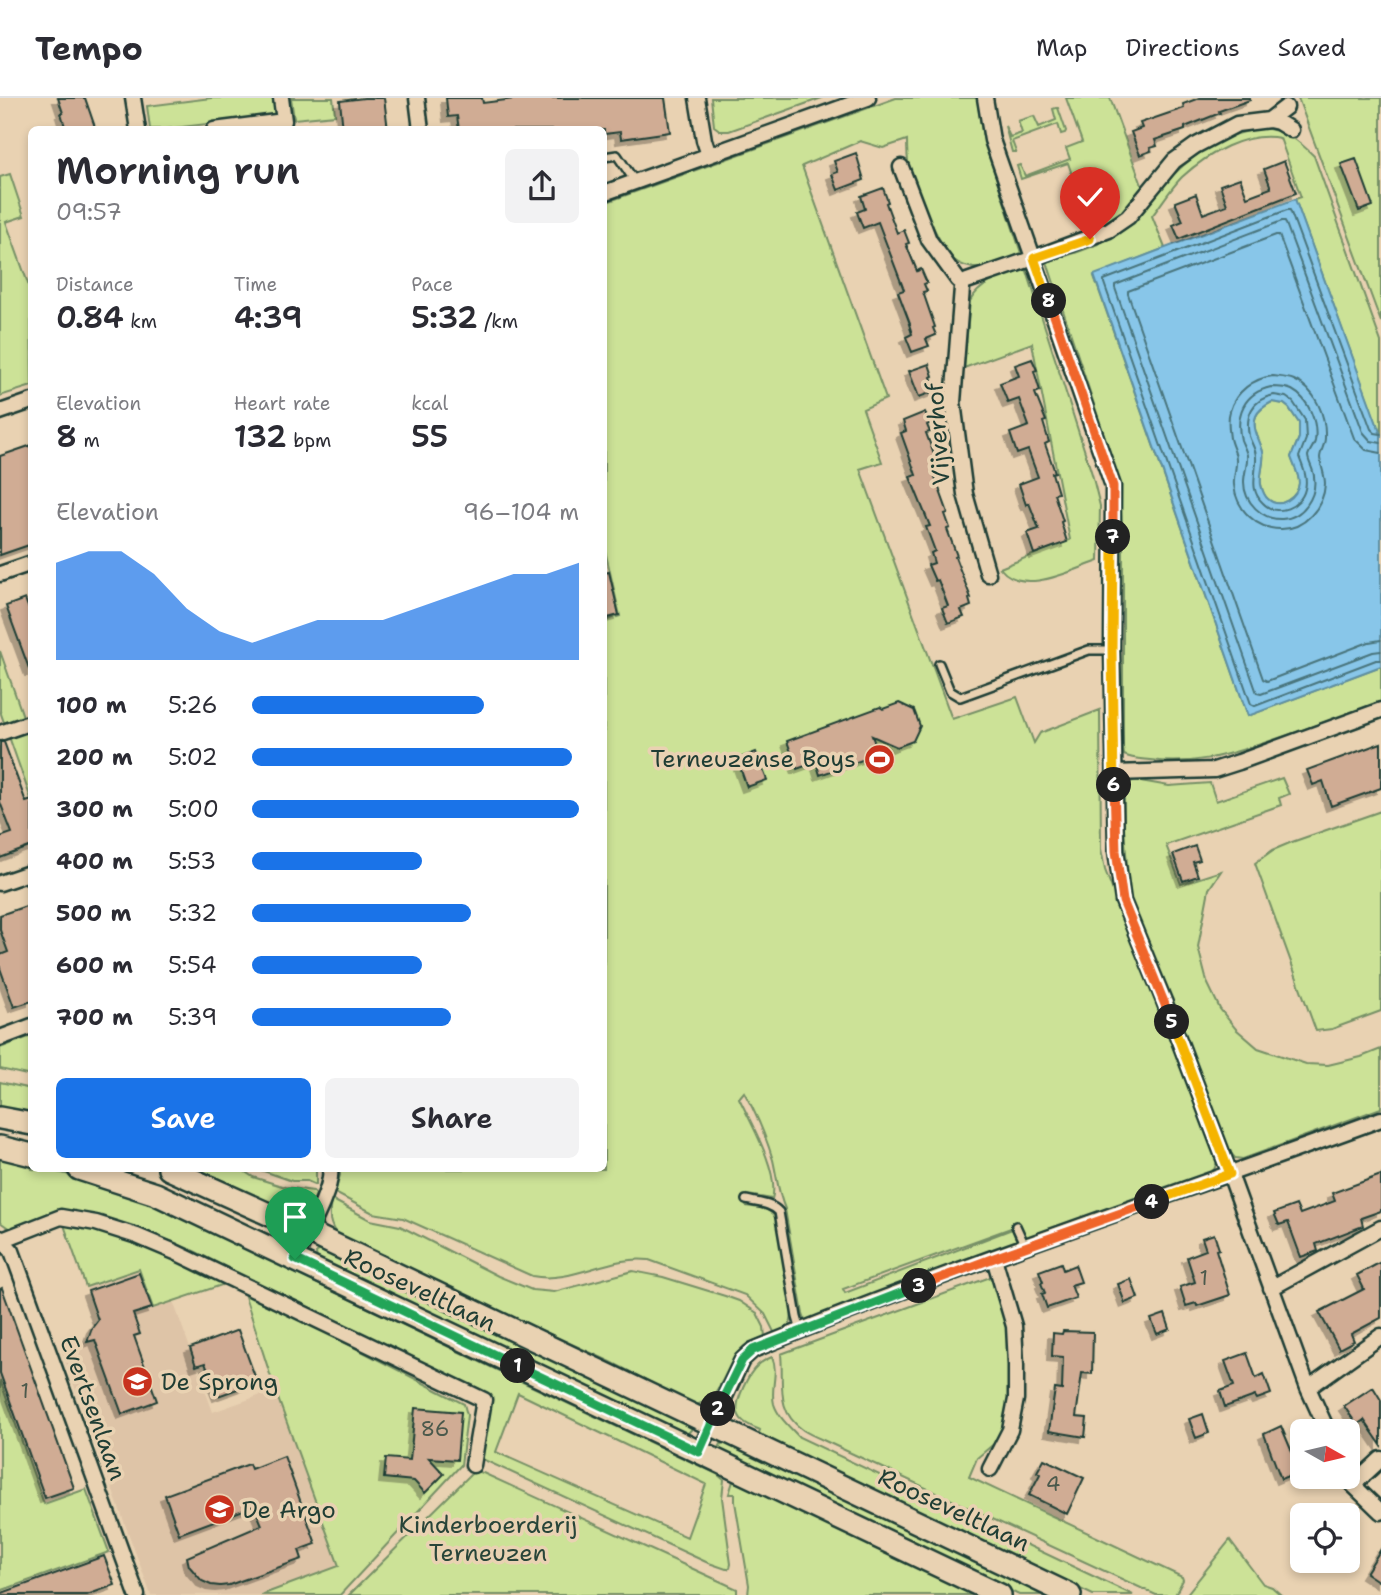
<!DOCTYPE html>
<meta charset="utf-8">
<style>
:root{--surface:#fff;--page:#f2f2f3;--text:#2b2b33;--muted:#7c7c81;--line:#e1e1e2;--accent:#1a73e8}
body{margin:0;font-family:"Shantell Sans",sans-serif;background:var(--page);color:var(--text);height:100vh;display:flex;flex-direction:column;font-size:26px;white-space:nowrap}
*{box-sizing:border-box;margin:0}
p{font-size:23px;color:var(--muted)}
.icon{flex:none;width:38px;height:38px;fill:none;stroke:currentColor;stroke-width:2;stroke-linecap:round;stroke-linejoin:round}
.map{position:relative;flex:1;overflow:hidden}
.sheet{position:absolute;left:28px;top:28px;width:579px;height:1046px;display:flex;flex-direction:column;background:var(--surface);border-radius:10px;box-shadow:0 4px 10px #0003}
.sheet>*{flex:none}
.needle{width:46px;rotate:98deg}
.fabs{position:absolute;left:1290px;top:1321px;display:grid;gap:14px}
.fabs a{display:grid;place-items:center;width:70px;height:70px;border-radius:10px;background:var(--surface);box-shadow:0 4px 10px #0003;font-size:35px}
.pin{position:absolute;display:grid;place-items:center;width:60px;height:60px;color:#fff;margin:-72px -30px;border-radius:50% 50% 50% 0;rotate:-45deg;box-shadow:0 0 7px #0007}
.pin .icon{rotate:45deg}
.km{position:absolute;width:35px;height:35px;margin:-18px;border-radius:50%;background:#222;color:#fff;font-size:19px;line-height:35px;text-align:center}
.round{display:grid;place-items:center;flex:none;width:74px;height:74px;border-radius:10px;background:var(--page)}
.headline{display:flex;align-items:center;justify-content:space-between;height:119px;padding:0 28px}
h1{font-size:38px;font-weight:600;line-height:52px}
.stats{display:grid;grid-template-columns:repeat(3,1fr);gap:10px;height:119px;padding:7px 28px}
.stats div{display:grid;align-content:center}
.stats b{font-size:30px;font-weight:600}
.stats small{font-size:19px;font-weight:400}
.stats p{font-size:19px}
.chart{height:196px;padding:14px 28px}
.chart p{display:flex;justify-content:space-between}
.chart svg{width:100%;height:126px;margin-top:7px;fill:var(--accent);opacity:.7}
.primary-button{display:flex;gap:14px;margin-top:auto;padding:14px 28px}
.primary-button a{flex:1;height:80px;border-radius:10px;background:var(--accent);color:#fff;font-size:28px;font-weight:600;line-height:80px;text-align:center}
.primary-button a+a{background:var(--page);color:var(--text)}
ul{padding:0 28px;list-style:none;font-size:23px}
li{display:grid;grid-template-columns:112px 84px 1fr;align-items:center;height:52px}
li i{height:18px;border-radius:9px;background:var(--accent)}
header{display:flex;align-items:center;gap:42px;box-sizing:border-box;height:98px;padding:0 35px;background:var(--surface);border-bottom:2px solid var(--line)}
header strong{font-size:33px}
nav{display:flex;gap:38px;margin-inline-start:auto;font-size:24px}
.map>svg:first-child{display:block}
.built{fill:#dec4a7}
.green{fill:#cce297;stroke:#769066;stroke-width:2;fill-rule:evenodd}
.water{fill:#88c6e9;stroke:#5e8fa1;stroke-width:2;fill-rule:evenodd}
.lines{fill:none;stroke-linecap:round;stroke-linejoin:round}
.shore{stroke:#49747c;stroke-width:2}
.building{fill:#d0ac94;stroke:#1f3d34;stroke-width:2;filter:url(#shadow)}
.lane-casing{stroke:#1f3d34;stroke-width:12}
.street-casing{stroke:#1f3d34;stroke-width:19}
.secondary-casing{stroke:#1f3d34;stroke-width:26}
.lane{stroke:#e9d2b2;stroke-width:7}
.street{stroke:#e9d2b2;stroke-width:14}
.secondary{stroke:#e9d2b2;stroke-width:21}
.split-1-casing{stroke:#fff;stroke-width:14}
.split-2-casing{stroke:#fff;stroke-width:14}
.split-3-casing{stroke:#fff;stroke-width:14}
.split-4-casing{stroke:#fff;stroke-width:14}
.split-5-casing{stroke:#fff;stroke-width:14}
.split-6-casing{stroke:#fff;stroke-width:14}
.split-7-casing{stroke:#fff;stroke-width:14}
.split-8-casing{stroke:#fff;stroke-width:14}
.split-9-casing{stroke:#fff;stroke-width:14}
.split-1{stroke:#22a559;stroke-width:9}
.split-2{stroke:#22a559;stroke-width:9}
.split-3{stroke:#22a559;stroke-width:9}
.split-4{stroke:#f0652b;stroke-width:9}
.split-5{stroke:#f5b400;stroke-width:9}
.split-6{stroke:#f0652b;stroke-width:9}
.split-7{stroke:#f5b400;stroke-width:9}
.split-8{stroke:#f0652b;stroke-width:9}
.split-9{stroke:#f5b400;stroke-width:9}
.labels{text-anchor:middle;stroke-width:7;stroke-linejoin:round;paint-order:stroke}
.number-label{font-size:21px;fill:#4b594c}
.street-label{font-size:24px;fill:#1f3d34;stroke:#e9d2b2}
.poi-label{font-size:24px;fill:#1f3d34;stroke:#e9d2b2;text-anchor:start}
.park-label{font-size:24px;fill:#284539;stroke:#e9d2b2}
</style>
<header>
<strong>Tempo</strong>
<nav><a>Map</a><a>Directions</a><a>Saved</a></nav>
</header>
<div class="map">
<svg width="1381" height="1497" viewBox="0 0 1381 1497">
<defs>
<filter id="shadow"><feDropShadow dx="-5" dy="5" stdDeviation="0" flood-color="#0004"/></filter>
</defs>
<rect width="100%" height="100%" fill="#e9d2b2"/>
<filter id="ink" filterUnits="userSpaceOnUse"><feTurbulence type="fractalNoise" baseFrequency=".0143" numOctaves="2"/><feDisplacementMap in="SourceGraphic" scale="14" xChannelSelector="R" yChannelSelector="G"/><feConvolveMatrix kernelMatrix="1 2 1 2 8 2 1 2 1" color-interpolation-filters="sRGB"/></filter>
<g filter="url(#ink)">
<path class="built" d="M139,1171L153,1210L173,1203L213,1314L275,1292L339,1468L261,1497H151L62,1254L86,1244L89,1232L97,1222L86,1189Z"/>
<path class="green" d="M211,0H278L280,17L166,31H150L147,8Z
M291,0H333L335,17L294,21Z
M711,0H822L729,33H721L714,28Z
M896,0H977L983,39L1021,155C1005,162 986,174 969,169C964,168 958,165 954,162C940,149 913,89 909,69C907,60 907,51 907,42L883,50L860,43L802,68L886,301L863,311L882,364L860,371L952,621L1017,599L1034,645L1040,635L1100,612L1101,751L1105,772L1217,1064L1213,1074L1204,1079L1027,1143L1019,1127L843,1191L845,1195L1012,1131L1018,1146L810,1224L805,1222L803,1216L785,1111C778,1095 777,1079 773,1062C766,1039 756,1015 744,994L739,1000C751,1025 780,1075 772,1101L747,1097L746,1108C758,1110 768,1109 775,1119C781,1126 794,1214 791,1223C789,1231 782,1233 775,1236L765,1216L745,1197L649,1162C608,1157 573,1186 532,1178L403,1120L373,1115L335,1095L340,1077L339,1071H604V523L620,518L604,448V105Z
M1066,0H1110L1143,90L1121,115L1091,132L1068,65L1021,81L1017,68L1020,67L1025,78L1070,61L1066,50L1082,44Z
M1298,0H1381V224L1375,208Z
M1056,10H1058L1066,33L1065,35L1061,36L1058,26L1012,43L1016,54H1012L1005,28L1010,39L1022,35L1018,23L1034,18L1039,29L1056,22L1053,11Z
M1263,30C1287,34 1296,40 1314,58L1381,244V338L1295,101L1301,99L1280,40C1246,33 1207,56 1182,79C1171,90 1162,105 1152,118L1165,150L1094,178L1248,618L1381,568V604C1345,617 1309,630 1273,642C1230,656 1197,668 1150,662C1141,661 1132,661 1124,657L1123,650V442L1120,399L1113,364L1047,164C1076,155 1107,146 1131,126C1147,112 1158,92 1173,77C1198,52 1228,35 1263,30Z
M10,76L24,118L6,124L31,194L32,288L0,298V79Z
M1026,170L1092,376L1100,408L1099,463C1072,472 1023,499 1000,470L1070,442L1032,245L964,270L970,203C981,183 1005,178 1026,170Z
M1272,304L1284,306L1289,310L1299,325V340L1291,359C1294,368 1299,376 1299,385C1298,399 1280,412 1268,401C1264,398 1262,391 1261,386C1259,376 1265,365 1263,354C1260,342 1251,330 1256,318C1259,311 1266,307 1272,304Z
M0,553L31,641V701L0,613Z
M1282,680L1289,696L1279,700L1281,707L1166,747L1181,786L1221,773L1209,791L1198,849L1207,884L1220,911L1236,931L1258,950L1306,966L1328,967L1361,959L1381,951V1010L1243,1061L1235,1060L1229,1053L1130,800L1124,732L1123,692L1126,686L1135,682L1169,688L1210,685L1216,703Z
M1381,713V913L1332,931L1316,933L1255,765L1273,752L1292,744Z
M31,938V978L0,971V950Z
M0,984L31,991V1018L0,1012Z
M0,1060L31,1068L32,1071C64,1071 108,1090 139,1100L495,1271L717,1376L724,1382L722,1400L731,1466L730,1470L726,1471L706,1464L480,1360L481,1307L300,1207L196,1154L173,1144L128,1128L60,1113L10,1131L0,1124ZM518,1295L706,1386L687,1439L496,1354Z
M190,1071H241L253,1079L285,1089L313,1093L316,1096C313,1109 302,1115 289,1114Z
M258,1071H316V1087L307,1083H292Z
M331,1101L370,1122L400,1128L498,1178L532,1192L554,1194L633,1173L663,1179L725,1198L739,1203L757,1215L764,1229L765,1239C758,1241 750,1244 744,1248C724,1264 724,1303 694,1307L611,1264L339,1140C328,1125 329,1119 331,1101Z
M64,1127L91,1130L119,1138L231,1184L153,1210L139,1171L86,1189Z
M321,1151L689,1324L692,1329L691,1332L687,1336H680L317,1162L316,1155Z
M993,1178L999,1195L1009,1239V1312L1003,1330L996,1344L977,1360L969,1379L1182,1479L1183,1482L1175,1497H1156L823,1342C816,1339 809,1336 803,1332C775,1313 784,1285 781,1256Z
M243,1192L464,1306L467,1317L461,1367L340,1497H261L339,1468L275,1292Z
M772,1259C779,1275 770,1290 774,1306C778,1319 790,1329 799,1339L1133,1497H1093L758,1338L760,1332C751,1328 741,1325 738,1315C734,1304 749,1275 757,1268C761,1264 767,1261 772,1259Z
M0,1282L44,1406L86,1391L109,1454L0,1493Z
M726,1343L1052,1497H1019L724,1357L719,1350L722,1344Z
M474,1373L483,1375L737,1491V1497H349Z
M734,1380L980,1497H748L749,1487L735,1404V1396H729Z
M1230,1442L1263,1486L1272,1489L1281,1497H1186Z"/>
<path class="water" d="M1295,101L1381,337V568L1248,618L1094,177ZM1272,304L1284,306L1289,310L1299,325V340L1291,359C1294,368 1299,376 1299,385C1298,399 1280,412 1268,401C1264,398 1262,391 1261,387C1259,376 1265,365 1263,354C1260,342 1251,330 1256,318C1259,311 1266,307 1272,304Z"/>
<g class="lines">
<path class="shore" d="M1273,278C1280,279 1287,279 1294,282C1316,291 1326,318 1325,340C1325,347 1320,354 1320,360C1321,369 1325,377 1325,386C1324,409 1304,432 1280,431C1256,431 1236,411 1234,387C1233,378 1237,369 1236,361C1236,354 1231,347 1230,340C1229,332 1227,322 1230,313C1235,294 1254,280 1273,278Z
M1271,289C1278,289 1286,289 1292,292C1309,301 1318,325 1315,343C1314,348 1309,354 1308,358C1308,364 1314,372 1314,379C1317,398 1303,420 1282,421C1262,422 1244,404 1244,384C1244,375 1248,366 1247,357C1246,352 1243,347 1241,342C1235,316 1244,295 1271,289Z
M1274,297L1286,299L1293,304L1305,322L1306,341L1299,359C1303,369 1308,380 1305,391C1301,409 1277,420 1263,405C1248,391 1257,375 1256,359C1256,351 1251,345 1249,338C1245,318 1252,301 1274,297Z
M1381,336L1375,335L1371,331L1290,112H1287L1104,182V185L1251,606L1255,608L1376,562H1381
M1381,345L1371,343L1363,334L1285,123H1282L1115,187V190L1257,595L1261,596L1373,554L1381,553
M1381,355L1366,352L1354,340L1279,137H1276L1128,193V196L1263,581L1267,583L1369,544L1381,542"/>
</g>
<path class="building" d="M58,0H85L96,32H66L61,15H63Z
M364,0H384L388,32H343L340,3Z
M446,0H482L483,5L522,0H665L670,34L621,41L620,34L604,36V32H459L457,18L448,19Z
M1199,0H1250V2L1219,13L1220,15L1185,29V32L1155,42L1157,48L1150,50L1151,53L1140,57L1131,34L1142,30L1140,25L1184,10L1183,6Z
M856,55L864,82L838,92L832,76L838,74L834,63Z
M1356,61L1373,108L1359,113L1341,66Z
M1284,63L1296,95L1179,141L1173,127L1183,123L1175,104L1196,96L1203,116L1227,107L1220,87L1240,80L1247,99L1271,90L1264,71Z
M883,90L888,104L886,105L897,135L904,132L909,145L906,146L917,173L921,171L927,185L924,186L927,193L923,194L935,229L933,230L936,237L926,241L929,248L912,254L906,239L912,236L909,226H910L898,194L904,192L878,124L863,130L857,114L865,111L861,98Z
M1032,261L1037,272L1034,273L1040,293L1035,295L1046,323L1043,324L1049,344L1045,346L1055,374L1052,375L1058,395L1054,396L1063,423L1061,424L1067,444L1034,456L1027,435L1039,431L1029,405L1026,407L1019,386L1038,379L1028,352L1017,356L1010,335L1029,328L1019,301L1008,305L1000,285L1019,278L1015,267Z
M929,266L933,278L931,279L936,293L919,299L909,273Z
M925,314L929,326L927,327L930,334L926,335L939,370L936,371L939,378L935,379L948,415L945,416L950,430L947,431L957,458L955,459L971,500L969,501L971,508L961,512L964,519L948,525L942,510L948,508L938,482L935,483L928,467L934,465L931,455L935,453L926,429L930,428L910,379L916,377L901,335L906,333L903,323Z
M32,347V446L0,457V358Z
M609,474L619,517L604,521V475Z
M25,501L32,519V573H30L6,508Z
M899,605L914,612L920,628L913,643L897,649L872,638L879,656L820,677L816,664L797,671L787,643L880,609L883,611Z
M0,644H4L26,704L32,702V748L0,760V739L12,735L0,704Z
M1381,645V690L1331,708L1323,683L1313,687L1307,672Z
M756,654L767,682L747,689L737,661Z
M1195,748L1200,762L1193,764L1198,778L1183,783L1173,756Z
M32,806V903L14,909L0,870V857L8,854L0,832V817Z
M1381,1077V1113L1361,1120L1363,1128L1316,1146L1318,1153L1301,1159L1288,1124L1279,1127L1274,1115L1296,1107L1300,1116L1335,1103L1332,1095Z
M1214,1136L1219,1151L1216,1152L1230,1197L1197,1208L1196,1205L1186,1208L1180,1189L1195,1184L1187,1159L1206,1152L1202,1140Z
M1381,1164V1220L1351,1236L1354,1243L1339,1251L1319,1214L1364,1191L1357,1177Z
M1061,1165L1063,1172L1075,1167L1081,1184L1071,1187L1076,1200L1047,1210L1042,1196L1045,1195L1041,1185L1043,1184L1039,1173Z
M139,1175L152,1210L133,1216L140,1236L134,1238L157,1303L122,1316L95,1242L87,1244L92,1230L98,1222L88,1193Z
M1131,1181L1138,1200L1125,1205L1118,1186Z
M2,1190L74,1390L45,1400L0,1275V1191Z
M1165,1216L1170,1231L1157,1236L1151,1221Z
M238,1232L257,1284L218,1298L205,1265L196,1268L190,1250Z
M1063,1233L1093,1234L1092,1276L1082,1275L1076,1319L1087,1320L1085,1339L1049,1333L1055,1291L1062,1292L1063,1259L1052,1258L1053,1235L1062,1236Z
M1247,1255L1256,1280L1264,1276L1271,1296L1257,1301L1255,1298L1225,1309L1220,1293L1234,1288L1225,1263Z
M1373,1289L1381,1302V1347L1364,1322L1357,1327L1344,1308Z
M415,1310L461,1314L457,1362L429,1360L444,1376L425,1395L414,1383L384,1380L386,1360L410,1362Z
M1203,1316L1209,1335L1196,1340L1189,1321Z
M1281,1328L1292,1354L1295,1353L1302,1369V1372L1281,1381L1264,1336Z
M284,1358L316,1446L299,1452L302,1461L229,1487L220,1488L211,1487L202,1483L189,1468L187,1459L262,1427L254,1408L179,1436L165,1397L249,1366L251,1371Z
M1044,1361L1084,1380L1067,1416L1029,1397L1040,1376L1037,1374Z
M1381,1451V1485L1366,1475Z
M104,1458L115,1487L87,1497H3L2,1495Z"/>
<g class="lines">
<defs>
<path id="lane" d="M604,59L617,57L636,85
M939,566L950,593L960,599L1089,552H1112
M746,1102C758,1105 771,1105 779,1114L797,1219L801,1233
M1016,1128L1025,1148"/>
<path id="street" d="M133,0L138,32
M417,0L421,32
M697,0L704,42L709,57
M985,0L992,42L1113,388L1112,552L1116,753L1123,803L1164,903L1230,1076L1308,1290L1328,1334
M1269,22L1286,9
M214,32L284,23L281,0
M901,69L929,142L958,182
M604,95L868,0
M967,183L1034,160L1109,132L1128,119L1174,63L1195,48L1237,26L1269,22L1278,24L1291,32
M962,190L953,304L965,396L988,476
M0,314L32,303
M0,476L32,465
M0,635L32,624
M1114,675L1214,672L1239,664L1381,612
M0,785L32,774
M0,940L32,928
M0,1140L12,1153L137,1497
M2,1142L61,1119L96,1125L137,1138L175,1154L484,1302L473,1367
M295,1162C304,1142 334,1090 330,1071
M1271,1190L1381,1130
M1308,1290L1381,1238
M699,1354L742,1262L753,1252C959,1167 1172,1098 1381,1021
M990,1371L1010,1332L1016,1301V1267L1014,1228L994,1160
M1348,1376L1353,1387L1381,1414
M1353,1387L1381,1361"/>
<path id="secondary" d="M0,1020L32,1026
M0,1049L32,1057
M79,1071L156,1096L1000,1497
M169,1071L308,1134L1070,1497"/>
</defs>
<use href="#lane" class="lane-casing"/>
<use href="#street" class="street-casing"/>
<use href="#secondary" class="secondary-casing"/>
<use href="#lane" class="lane"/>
<use href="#street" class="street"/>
<use href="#secondary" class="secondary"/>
</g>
</g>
<g class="lines" filter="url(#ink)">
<defs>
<path id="split-1" d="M295,1161L518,1268"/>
<path id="split-2" d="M518,1268L699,1354L718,1311"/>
<path id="split-3" d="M718,1311L742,1262L753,1252L919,1188"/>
<path id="split-4" d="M919,1188L994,1160L1152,1104"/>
<path id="split-5" d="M1152,1104L1230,1076L1172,924"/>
<path id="split-6" d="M1114,687L1116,753L1123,803L1172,924"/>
<path id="split-7" d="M1113,439L1112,552L1114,687"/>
<path id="split-8" d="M1049,203L1113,388V439"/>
<path id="split-9" d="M1049,203L1034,160L1090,141"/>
</defs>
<use href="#split-1" class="split-1-casing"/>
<use href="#split-2" class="split-2-casing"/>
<use href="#split-3" class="split-3-casing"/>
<use href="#split-4" class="split-4-casing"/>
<use href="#split-5" class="split-5-casing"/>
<use href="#split-6" class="split-6-casing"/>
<use href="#split-7" class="split-7-casing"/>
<use href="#split-8" class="split-8-casing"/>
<use href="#split-9" class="split-9-casing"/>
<use href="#split-1" class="split-1"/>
<use href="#split-2" class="split-2"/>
<use href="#split-3" class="split-3"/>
<use href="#split-4" class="split-4"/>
<use href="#split-5" class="split-5"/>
<use href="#split-6" class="split-6"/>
<use href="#split-7" class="split-7"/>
<use href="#split-8" class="split-8"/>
<use href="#split-9" class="split-9"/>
</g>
<defs>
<symbol id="stadium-disc" viewBox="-11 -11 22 22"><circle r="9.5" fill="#c8321e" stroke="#e9d2b2"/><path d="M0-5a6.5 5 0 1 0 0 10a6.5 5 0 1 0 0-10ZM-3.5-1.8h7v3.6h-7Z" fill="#fff"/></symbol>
<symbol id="school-disc" viewBox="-11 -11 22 22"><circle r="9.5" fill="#c8321e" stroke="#e9d2b2"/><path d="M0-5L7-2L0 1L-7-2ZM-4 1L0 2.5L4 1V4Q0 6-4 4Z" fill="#fff"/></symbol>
</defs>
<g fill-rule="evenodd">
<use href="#stadium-disc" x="862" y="644" width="35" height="35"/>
<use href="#school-disc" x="120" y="1266" width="35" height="35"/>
<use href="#school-disc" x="202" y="1394" width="35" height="35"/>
</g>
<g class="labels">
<g class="number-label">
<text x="1204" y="1187">1</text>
<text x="25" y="1300">1</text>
<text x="435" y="1338">86</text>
<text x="1053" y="1393">4</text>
</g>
<g class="street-label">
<text transform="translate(938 336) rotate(-94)" y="8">Vijverhof</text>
<text transform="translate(420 1192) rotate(25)" y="8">Rooseveltlaan</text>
<text transform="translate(93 1310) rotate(70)" y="8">Evertsenlaan</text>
<text transform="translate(954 1412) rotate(25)" y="8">Rooseveltlaan</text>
</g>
<g class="poi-label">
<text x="856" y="669" text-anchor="end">Terneuzense Boys</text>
<text x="161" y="1292">De Sprong</text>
<text x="242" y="1420">De Argo</text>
</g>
<g class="park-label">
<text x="488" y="1435">Kinderboerderij<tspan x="488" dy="28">Terneuzen</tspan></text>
</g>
</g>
</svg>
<div class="fabs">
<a><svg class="needle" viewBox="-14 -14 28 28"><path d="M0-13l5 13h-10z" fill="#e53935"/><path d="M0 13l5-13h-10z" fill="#7c7c81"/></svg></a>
<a><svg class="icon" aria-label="locate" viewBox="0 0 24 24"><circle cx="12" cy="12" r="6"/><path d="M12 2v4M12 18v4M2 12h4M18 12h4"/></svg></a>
</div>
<div class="pin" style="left:295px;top:1161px;background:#1e9e55"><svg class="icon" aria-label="arrive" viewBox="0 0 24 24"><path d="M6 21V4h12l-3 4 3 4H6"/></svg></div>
<div class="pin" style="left:1090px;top:141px;background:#d93025"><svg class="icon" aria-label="check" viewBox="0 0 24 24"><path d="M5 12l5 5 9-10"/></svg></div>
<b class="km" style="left:518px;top:1268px">1</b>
<b class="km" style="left:718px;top:1311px">2</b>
<b class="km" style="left:919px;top:1188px">3</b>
<b class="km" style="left:1152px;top:1104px">4</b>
<b class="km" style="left:1172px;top:924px">5</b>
<b class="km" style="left:1114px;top:687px">6</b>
<b class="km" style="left:1113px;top:439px">7</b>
<b class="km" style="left:1049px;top:203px">8</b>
<section class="sheet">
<div class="headline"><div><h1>Morning run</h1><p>09:57</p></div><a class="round"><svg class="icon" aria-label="share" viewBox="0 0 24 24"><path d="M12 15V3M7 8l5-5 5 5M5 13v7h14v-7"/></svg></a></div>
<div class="stats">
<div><p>Distance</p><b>0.84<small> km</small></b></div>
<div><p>Time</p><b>4:39</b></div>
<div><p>Pace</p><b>5:32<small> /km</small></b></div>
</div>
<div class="stats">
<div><p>Elevation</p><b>8<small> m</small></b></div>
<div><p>Heart rate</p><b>132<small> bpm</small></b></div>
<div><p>kcal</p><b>55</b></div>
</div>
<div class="chart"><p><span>Elevation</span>96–104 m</p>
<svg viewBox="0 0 160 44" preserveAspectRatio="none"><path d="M0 44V10L10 6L20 6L30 14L40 26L50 34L60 38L70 34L80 30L90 30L100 30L110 26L120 22L130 18L140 14L150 14L160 10V44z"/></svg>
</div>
<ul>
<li><b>100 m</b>5:26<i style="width:71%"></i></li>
<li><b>200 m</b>5:02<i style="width:98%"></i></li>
<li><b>300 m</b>5:00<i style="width:100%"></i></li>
<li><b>400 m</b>5:53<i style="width:52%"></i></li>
<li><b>500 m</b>5:32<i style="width:67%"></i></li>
<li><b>600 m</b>5:54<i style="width:52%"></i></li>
<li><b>700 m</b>5:39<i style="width:61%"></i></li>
</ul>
<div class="primary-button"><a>Save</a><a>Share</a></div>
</section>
</div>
